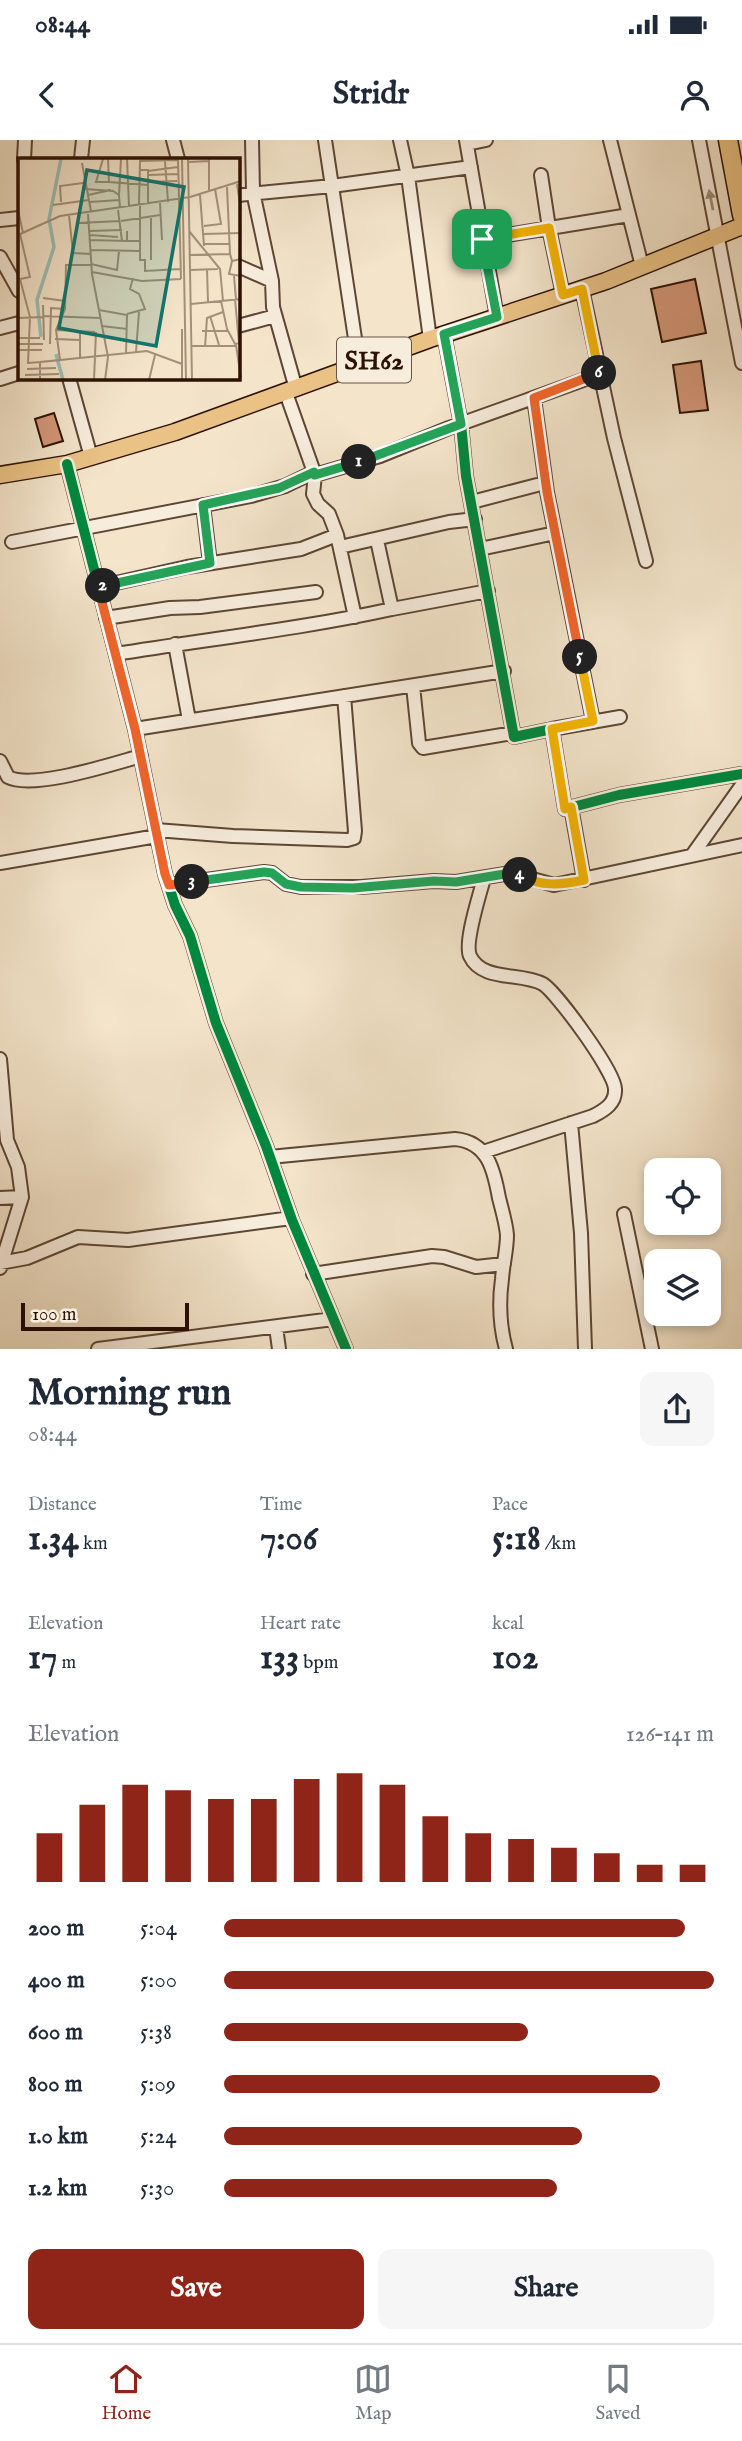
<!DOCTYPE html>
<meta charset="utf-8">
<style>
:root{--surface:#fff;--page:#f6f6f7;--text:#1f2937;--muted:#747a83;--line:#e0e1e3;--accent:#8f2418}
body{margin:0;font-family:"IM FELL English",serif;background:var(--page);color:var(--text);height:100vh;display:flex;flex-direction:column;font-size:26px;white-space:nowrap}
*{box-sizing:border-box;margin:0}
p{font-size:23px;color:var(--muted)}
.icon{flex:none;width:38px;height:38px;fill:none;stroke:currentColor;stroke-width:2;stroke-linecap:round;stroke-linejoin:round}
.map{position:relative;height:1209px;overflow:hidden}
.details{display:flex;flex-direction:column;background:var(--surface);flex:1}
.details>*{flex:none}
.fabs{position:absolute;left:644px;top:1018px;display:grid;gap:14px}
.fabs a{display:grid;place-items:center;width:77px;height:77px;border-radius:14px;background:var(--surface);box-shadow:0 4px 10px #0003;font-size:35px}
.scale{position:absolute;left:21px;bottom:18px;width:168px;box-sizing:border-box;padding-left:7px;border:4px solid #2d1103;border-top:0;font-size:19px;line-height:24px;white-space:nowrap;color:#2d1103;-webkit-text-stroke:5px #f7eddd;paint-order:stroke}
.pin{position:absolute;display:grid;place-items:center;width:60px;height:60px;color:#fff;margin:-30px;border-radius:14px;box-shadow:0 4px 10px #0006}
.km{position:absolute;width:35px;height:35px;margin:-18px;border-radius:50%;background:#222;color:#fff;font-size:19px;line-height:35px;text-align:center}
.round{display:grid;place-items:center;flex:none;width:74px;height:74px;border-radius:14px;background:var(--page)}
.overview{display:flex;align-items:center;justify-content:space-between;height:119px;padding:0 28px}
h1{font-size:38px;font-weight:700;line-height:52px}
.metrics{display:grid;grid-template-columns:repeat(3,1fr);gap:10px;height:119px;padding:7px 28px}
.metrics div{display:grid;align-content:center}
.metrics b{font-size:35px;font-weight:700}
.metrics small{font-size:19px;font-weight:400}
.metrics p{font-size:19px}
.chart{height:196px;padding:14px 28px}
.chart p{display:flex;justify-content:space-between}
.chart svg{width:100%;height:126px;margin-top:7px;stroke:var(--accent);stroke-width:6}
.primary-button{display:flex;gap:14px;margin-top:auto;padding:14px 28px}
.primary-button a{flex:1;height:80px;border-radius:14px;background:var(--accent);color:#fff;font-size:28px;font-weight:700;line-height:80px;text-align:center}
.primary-button a+a{background:var(--page);color:var(--text)}
ul{padding:0 28px;list-style:none;font-size:23px}
li{display:grid;grid-template-columns:112px 84px 1fr;align-items:center;height:52px}
li i{height:18px;border-radius:9px;background:var(--accent)}
.status{display:flex;justify-content:space-between;align-items:center;height:49px;padding:0 35px;background:var(--surface);direction:ltr}
.status svg{height:19px;fill:currentColor}
header{display:flex;justify-content:space-between;align-items:center;height:91px;padding:0 28px;background:var(--surface);font-size:32px;font-weight:700}
.tab-bar{display:flex;justify-content:space-around;align-items:center;height:98px;border-top:2px solid var(--line);background:var(--surface);font-size:19px;color:var(--muted)}
.tab-bar a{display:grid;justify-items:center;gap:4px}
.tab-bar .on{color:var(--accent)}
.map>svg:first-child{display:block}
.building{fill:#d39677;stroke:#2d1103;stroke-width:2}
.lines{fill:none;stroke-linecap:round;stroke-linejoin:round}
.minor-casing{stroke:#5e4635;stroke-width:16}
.major-casing{stroke:#2d1103;stroke-width:19}
.highway-casing{stroke:#2d1103;stroke-width:21}
.minor{stroke:#f7eddd;stroke-width:12}
.major{stroke:#eac285;stroke-width:16}
.highway{stroke:#eac285;stroke-width:18}
.cycleway-casing{stroke:#f7eddd;stroke-width:15}
.cycleway{stroke:#00873e;stroke-width:10}
.oneway{fill:#9c8a7b}
.split-1-casing{stroke:#fff;stroke-width:14}
.split-2-casing{stroke:#fff;stroke-width:14}
.split-3-casing{stroke:#fff;stroke-width:14}
.split-4-casing{stroke:#fff;stroke-width:14}
.split-5-casing{stroke:#fff;stroke-width:14}
.split-6-casing{stroke:#fff;stroke-width:14}
.split-7-casing{stroke:#fff;stroke-width:14}
.split-1{stroke:#22a559;stroke-width:9}
.split-2{stroke:#22a559;stroke-width:9}
.split-3{stroke:#f0652b;stroke-width:9}
.split-4{stroke:#22a559;stroke-width:9}
.split-5{stroke:#f5b400;stroke-width:9}
.split-6{stroke:#f0652b;stroke-width:9}
.split-7{stroke:#f5b400;stroke-width:9}
.labels{text-anchor:middle;stroke-width:5;stroke-linejoin:round;paint-order:stroke}
.shield{fill:#f7eddd;stroke:#6a5344;stroke-width:2}
.shield-label{font-size:26px;font-weight:bold;fill:#2d1103}
.inset-river{fill:none;stroke:#9bbfb5;stroke-width:3.5}
.inset-road{fill:none;stroke:#a4907a;stroke-width:2}
.view{fill:#0f766e;fill-opacity:0.15;stroke:#0f766e;stroke-width:3.5}
.inset-edge{fill:none;stroke:#2d1103;stroke-width:3.5}
</style>
<div class="status"><b>08:44</b><svg viewBox="0 0 49 12"><path d="M0 12V9h3v3zM5 12V6h3v6zM10 12V3h3v9zM15 12V0h3v12zM26 1h20v11H26zM47 4h2v5h-2z"/></svg></div>
<header><svg class="icon" aria-label="back" viewBox="0 0 24 24"><path d="M15 5l-7 7 7 7"/></svg>Stridr<svg class="icon" aria-label="person" viewBox="0 0 24 24"><circle cx="12" cy="8" r="4"/><path d="M4 21q1-7 8-7t8 7"/></svg></header>
<div class="map">
<svg width="742" height="1209" viewBox="0 0 742 1209">
<rect width="100%" height="100%" fill="#f3e4ca"/>
<filter id="stains"><feTurbulence type="fractalNoise" baseFrequency=".00286" numOctaves="4"/><feColorMatrix values="0 0 0 0 .2 0 0 0 0 .09 0 0 0 0 .02 0 0 0 .5 -.17"/></filter>
<radialGradient id="worn" r=".72"><stop offset=".6" stop-color="#630" stop-opacity="0"/><stop offset="1" stop-color="#630" stop-opacity=".3"/></radialGradient>
<path class="building" d="M695,139L706,193L662,202L651,149Z
M701,221L708,270L680,273L673,225Z
M54,273L63,301L43,307L35,279Z"/>
<g class="lines">
<defs>
<path id="minor" d="M173,0L178,19
M252,0L253,52L272,141
M325,0L359,225
M400,0L408,36L430,199
M466,0L497,177
M610,0L642,126
M699,0L742,223
M467,4L486,0
M24,19L25,0
M81,19L83,0
M541,35L549,88L563,155
M238,55L332,46L471,27
M0,80L19,78
M483,99L629,75
M0,117L19,151
M238,126L272,141L273,167L296,249
M582,149L614,298L646,421
M238,186L275,176
M0,188L19,183
M444,194L461,284L466,336L514,597L552,589L565,669L619,655L742,634
M69,238L91,317
M0,239L19,233
M286,253L315,335L313,354L318,364L329,374L337,395L355,477
M534,258L547,352L593,581
M67,324L135,589L165,734L175,765L190,796L216,883L266,1006L292,1080L346,1209
M315,335L380,316L449,288L600,234
M472,362L537,345
M203,365L210,423
M377,400L392,469L488,451
M12,402L251,356L285,346L314,332
M340,407L449,382L475,379
M480,409L555,393
M98,447L187,427L301,409L337,395
M106,478L170,468L200,467L316,452
M175,504L189,580
M116,514C208,499 301,489 392,469
M413,546L419,603L423,608L513,593
M135,589L504,531
M552,589L620,577
M0,621L8,637C33,650 112,624 141,616
M571,667L584,740
M156,690L233,696L347,700L354,698L355,691L344,556
M693,714L742,645
M0,723L157,696
M169,745L264,732L272,733L286,744L301,747H361L434,741L456,742L511,733L554,745L742,705
M0,919L7,1000L18,1027L22,1057L0,1128
M571,983L581,1093L585,1209
M483,1012L593,976C605,970 616,963 615,949C615,932 557,853 543,844C521,832 482,842 470,816C464,802 480,754 484,738
M270,1017L455,999C488,1002 494,1030 499,1058C502,1070 506,1083 507,1095C507,1110 503,1124 502,1139C499,1161 500,1187 506,1209
M0,1058L22,1057
M624,1074L652,1209
M0,1123L27,1118L78,1097L128,1100L291,1078
M313,1134L432,1116L444,1117L476,1127L504,1124
M276,1187L279,1209
M98,1209L333,1179"/>
<path id="major" d="M0,335L67,324L175,292L430,199L606,141L742,86"/>
<path id="highway" d="M728,0L742,75"/>
</defs>
<use href="#minor" class="minor-casing"/>
<use href="#major" class="major-casing"/>
<use href="#highway" class="highway-casing"/>
<use href="#minor" class="minor"/>
<use href="#major" class="major"/>
<use href="#highway" class="highway"/>
<defs>
<path id="cycleway" d="M444,194L461,284L466,336L514,597L552,589L565,669L619,655L742,634
M67,324L135,589L165,734L175,765L190,796L216,883L266,1006L292,1080L346,1209"/>
</defs>
<use href="#cycleway" class="cycleway-casing"/>
<use href="#cycleway" class="cycleway"/>
</g>
<defs><path id="oneway-solid" d="M-6-.8H1V-3.2L6.5 0L1 3.2V.8H-6Z" transform="scale(1.75)"/></defs>
<use class="oneway" href="#oneway-solid" transform="translate(711 60) rotate(-101)"/>
<g class="lines">
<defs>
<path id="split-1" d="M359,322L461,284L444,194L497,177L482,99"/>
<path id="split-2" d="M103,446L210,423L203,365L279,348L314,332L315,335L359,322"/>
<path id="split-3" d="M103,446L98,447L135,589L165,734L169,745L192,742"/>
<path id="split-4" d="M192,742L264,732L272,733L286,744L301,747L353,748L434,741L456,742L511,733L520,735"/>
<path id="split-5" d="M520,735C541,747 561,745 584,740L571,667L565,669L552,589L593,581L580,517"/>
<path id="split-6" d="M580,517L547,352L534,258L599,233"/>
<path id="split-7" d="M482,99L549,88L563,155L582,149L599,233"/>
</defs>
<use href="#split-1" class="split-1-casing"/>
<use href="#split-2" class="split-2-casing"/>
<use href="#split-3" class="split-3-casing"/>
<use href="#split-4" class="split-4-casing"/>
<use href="#split-5" class="split-5-casing"/>
<use href="#split-6" class="split-6-casing"/>
<use href="#split-7" class="split-7-casing"/>
<use href="#split-1" class="split-1"/>
<use href="#split-2" class="split-2"/>
<use href="#split-3" class="split-3"/>
<use href="#split-4" class="split-4"/>
<use href="#split-5" class="split-5"/>
<use href="#split-6" class="split-6"/>
<use href="#split-7" class="split-7"/>
</g>
<g class="labels">
<rect class="shield" x="337" y="197.5" width="74" height="45" rx="5"/>
<g class="shield-label">
<text x="374" y="229">SH62</text>
</g>
</g>
<g transform="translate(18 18)">
<rect width="222" height="222" fill="#f3e4ca"/>
<path class="inset-river" d="M23,179L19,142L36,89L31,61L43,1M38,196L45,222"/>
<path class="inset-road" d="M85,1L78,24H91L90,1M109,1L111,48M160,1L163,121M164,1L168,222M170,1L174,222M191,1V32M147,3L150,44M170,4L191,3M64,5L73,53M121,12H130V46M130,13L160,9M130,17L160,16M91,24L130,27M130,24L159,23M219,26L223,52M209,29L212,96M67,31L95,33L101,37L102,50M70,37L93,32M101,37L103,1M182,37L186,88M172,39L223,23M43,44L42,28L65,25M72,44L101,42M142,45L144,82M121,46L122,3L160,2M35,47L71,42M122,48V102H127V113L162,111M0,52L5,75M100,52L104,83M70,56L74,116L90,199L87,222M51,57L55,95L73,96M133,58V102M103,63L142,57M61,65L102,63M186,68L203,66L197,31M71,73L104,72M109,73V83H122M171,73L202,111L205,143M2,76L12,119L2,121L12,159L10,205L22,204V222M186,76L223,75M0,77L42,58L172,39M72,77L100,79M72,82L109,83M186,86H212M73,92L122,93M171,97L212,96L214,103L223,101M214,103L211,116L223,118M73,106L99,112L101,93M189,111L190,144M172,112L200,111M74,114L124,123L163,121M216,118L218,141M25,140L47,143M217,141L221,185M203,143L209,171L217,186L223,185M173,146L223,141M25,147L26,182M81,152L109,157L108,196M109,156L127,151L121,136L112,131L115,120M26,158L82,160M192,158L201,187M0,160L26,159M84,168L109,171M164,171V222M38,172L77,174M184,173H210M0,180H22M37,181L62,182M0,186H25M32,186L33,150L47,151M218,187L223,220M174,188H218M187,189L189,160L205,154M0,192H24M118,194L121,154M62,199V173M42,202L129,193L164,206M22,204L42,202L38,172L47,151L48,107H73M9,211L38,210M7,217L41,216M76,222L78,174M131,222L137,197"/>
<path class="view" d="M69,12L166,29L138,188L41,170Z"/>
<rect width="222" height="222" class="inset-edge"/>
</g>
<rect width="100%" height="100%" filter="url(#stains)"/>
<rect width="100%" height="100%" fill="url(#worn)"/>
</svg>
<div class="fabs">
<a><svg class="icon" aria-label="locate" viewBox="0 0 24 24"><circle cx="12" cy="12" r="6"/><path d="M12 2v4M12 18v4M2 12h4M18 12h4"/></svg></a>
<a><svg class="icon" aria-label="layers" viewBox="0 0 24 24"><path d="M12 4l9 5-9 5-9-5zM3 14l9 5 9-5"/></svg></a>
</div>
<div class="scale">100 m</div>
<div class="pin" style="left:482px;top:99px;background:#1e9e55"><svg class="icon" aria-label="arrive" viewBox="0 0 24 24"><path d="M6 21V4h12l-3 4 3 4H6"/></svg></div>
<b class="km" style="left:359px;top:322px">1</b>
<b class="km" style="left:103px;top:446px">2</b>
<b class="km" style="left:192px;top:742px">3</b>
<b class="km" style="left:520px;top:735px">4</b>
<b class="km" style="left:580px;top:517px">5</b>
<b class="km" style="left:599px;top:233px">6</b>
</div>
<section class="details">
<div class="overview"><div><h1>Morning run</h1><p>08:44</p></div><a class="round"><svg class="icon" aria-label="share" viewBox="0 0 24 24"><path d="M12 15V3M7 8l5-5 5 5M5 13v7h14v-7"/></svg></a></div>
<div class="metrics">
<div><p>Distance</p><b>1.34<small> km</small></b></div>
<div><p>Time</p><b>7:06</b></div>
<div><p>Pace</p><b>5:18<small> /km</small></b></div>
</div>
<div class="metrics">
<div><p>Elevation</p><b>17<small> m</small></b></div>
<div><p>Heart rate</p><b>133<small> bpm</small></b></div>
<div><p>kcal</p><b>102</b></div>
</div>
<div class="chart"><p><span>Elevation</span>126–141 m</p>
<svg viewBox="0 0 160 44" preserveAspectRatio="none"><path d="M5 44V27M15 44V17M25 44V10M35 44V12M45 44V15M55 44V15M65 44V8M75 44V6M85 44V10M95 44V21M105 44V27M115 44V29M125 44V32M135 44V34M145 44V38M155 44V38"/></svg>
</div>
<ul>
<li><b>200 m</b>5:04<i style="width:94%"></i></li>
<li><b>400 m</b>5:00<i style="width:100%"></i></li>
<li><b>600 m</b>5:38<i style="width:62%"></i></li>
<li><b>800 m</b>5:09<i style="width:89%"></i></li>
<li><b>1.0 km</b>5:24<i style="width:73%"></i></li>
<li><b>1.2 km</b>5:30<i style="width:68%"></i></li>
</ul>
<div class="primary-button"><a>Save</a><a>Share</a></div>
</section>
<nav class="tab-bar">
<a class="on"><svg class="icon" aria-label="home" viewBox="0 0 24 24"><path d="M3 11l9-7 9 7M6 9v11h12V9"/></svg>Home</a>
<a><svg class="icon" aria-label="map" viewBox="0 0 24 24"><path d="M3 6l6-2 6 2 6-2v14l-6 2-6-2-6 2zM9 4v14M15 6v14"/></svg>Map</a>
<a><svg class="icon" aria-label="saved" viewBox="0 0 24 24"><path d="M7 4h10v16l-5-4-5 4z"/></svg>Saved</a>
</nav>
